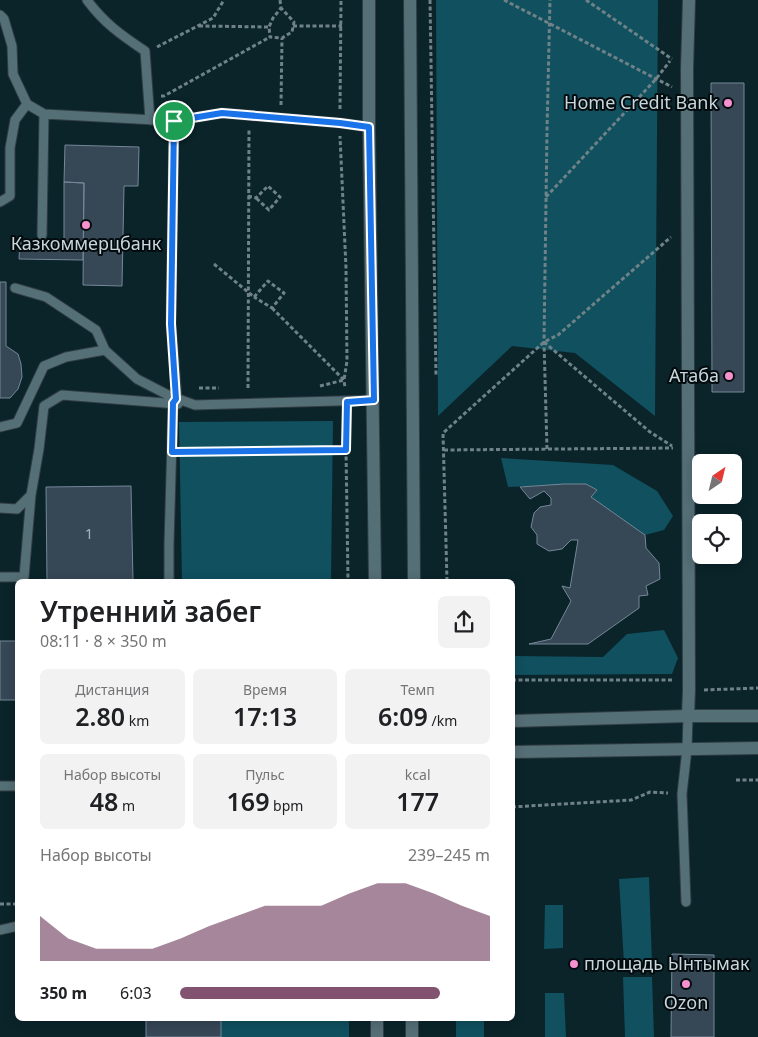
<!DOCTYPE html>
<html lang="ru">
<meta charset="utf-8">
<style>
:root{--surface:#fff;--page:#f2f2f2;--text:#202124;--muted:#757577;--accent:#815370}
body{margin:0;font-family:"Noto Sans",sans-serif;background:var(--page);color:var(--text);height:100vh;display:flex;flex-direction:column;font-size:19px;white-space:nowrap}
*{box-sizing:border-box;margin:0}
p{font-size:16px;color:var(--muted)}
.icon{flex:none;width:28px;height:28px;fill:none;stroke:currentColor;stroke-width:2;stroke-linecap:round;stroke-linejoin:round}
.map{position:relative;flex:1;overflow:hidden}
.panel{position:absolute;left:15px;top:579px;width:500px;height:442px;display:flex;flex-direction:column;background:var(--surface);border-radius:8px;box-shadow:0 2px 12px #0003}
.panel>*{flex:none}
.needle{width:32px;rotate:35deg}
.buttons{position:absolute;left:692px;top:454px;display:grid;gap:10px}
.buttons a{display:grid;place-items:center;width:50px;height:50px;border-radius:8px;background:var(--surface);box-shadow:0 2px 12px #0003;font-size:25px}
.pin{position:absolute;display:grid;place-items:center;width:42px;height:42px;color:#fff;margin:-21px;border:2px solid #fff;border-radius:50%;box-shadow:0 1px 5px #0007}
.round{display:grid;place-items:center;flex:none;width:52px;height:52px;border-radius:8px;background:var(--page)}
.summary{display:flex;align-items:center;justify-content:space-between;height:85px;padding:0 25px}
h1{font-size:28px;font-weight:600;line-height:38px}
.figures{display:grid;grid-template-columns:repeat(3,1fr);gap:8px;height:85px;padding:5px 25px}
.figures div{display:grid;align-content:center;border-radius:8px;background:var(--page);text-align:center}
.figures b{font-size:25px;font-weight:600}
.figures small{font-size:14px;font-weight:400}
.figures p{font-size:14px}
.chart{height:140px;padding:10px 25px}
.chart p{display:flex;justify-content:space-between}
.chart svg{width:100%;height:90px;margin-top:5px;fill:var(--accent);opacity:.7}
ul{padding:0 25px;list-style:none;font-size:16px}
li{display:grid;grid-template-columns:80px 60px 1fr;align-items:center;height:38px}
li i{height:12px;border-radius:6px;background:var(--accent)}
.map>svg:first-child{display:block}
.green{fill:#10505f}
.building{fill:#364756;stroke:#758898}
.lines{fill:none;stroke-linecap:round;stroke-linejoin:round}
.lane-casing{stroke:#303d43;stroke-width:11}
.street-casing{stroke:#303d43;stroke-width:14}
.secondary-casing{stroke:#303d43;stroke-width:14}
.path{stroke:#6e8287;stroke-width:3;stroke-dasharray:4 2.5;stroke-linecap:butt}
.lane{stroke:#556f77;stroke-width:9}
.street{stroke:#556f77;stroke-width:12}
.secondary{stroke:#556f77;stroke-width:12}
.route-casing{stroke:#fff;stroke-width:10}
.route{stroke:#1a73e8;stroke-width:6}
.poi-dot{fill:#f790ce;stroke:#030b0e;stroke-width:2}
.labels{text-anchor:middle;stroke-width:4;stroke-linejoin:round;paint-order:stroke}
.number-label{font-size:15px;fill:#a4b3ba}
.poi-label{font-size:18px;fill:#c8d7db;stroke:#030b0e;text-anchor:end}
</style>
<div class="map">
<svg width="758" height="1037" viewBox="0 0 758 1037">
<rect width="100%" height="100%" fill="#0a242a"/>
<path class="green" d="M436,0H658L655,416L575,353L512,346L438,416Z
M333,421L331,581H182L179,422Z
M501,458L613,465L657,491L673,516L664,530L645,535L591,497L597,490L586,484L508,487Z
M664,630L678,658L672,674L513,675V656L603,657L627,634Z
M649,877L652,963L624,964L619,879Z
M545,905H563V948L544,949Z
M623,977H652L654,1037H625Z
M545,993H564L566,1037H545Z
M221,1019H349V1037H221Z
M456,1019H484V1037H456Z"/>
<path class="building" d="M711,83H744V392H712Z
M65,145L139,147L138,186H124L122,286L83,285L84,183L64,182Z
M64,182L84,183L83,260L19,259L20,240L64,241Z
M0,282H6V346L18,354L21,364L22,377L18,389L10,398H0Z
M564,484H586L597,490L591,497L645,535L646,548L659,563L660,579L646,586L648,595L639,596V608L588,644H529L551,639L571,601L562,586L570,588L578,540H571L562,549L549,551L537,544V535L531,527L534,513L540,507L551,505V498L544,491L530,499L520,487Z
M131,486L133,581H47L46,487Z
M0,641H18V700H0Z
M672,954L714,955V1037H671Z
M146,1019H221V1037H146Z"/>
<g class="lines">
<defs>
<path id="lane" d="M87,0C104,23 121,35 145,51L150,120
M0,15L4,19L12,46L13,74L27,104L44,114
M0,202L10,196V148L15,120L27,104
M42,235L44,114L174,121
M15,288L46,297L96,330L105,350L137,379L170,396L195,405L374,400
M0,427L17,423L44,366L66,357L105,350
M0,508L17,509L31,495L39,449L44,406L62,395L178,404
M0,577H24L31,495
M169,581V544L173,403L177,399L171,324L174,121L222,113L340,123L369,127
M0,786H18
M686,902L682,794L687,749L688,716
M0,930L18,926"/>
<path id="street" d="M688,716L689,690L687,69L689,0"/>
<path id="secondary" d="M369,0V127L375,581
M410,0L414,581
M512,721L688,716H758
M512,752L758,748
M377,1019V1037
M412,1019V1037"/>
</defs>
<use href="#lane" class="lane-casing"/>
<use href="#street" class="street-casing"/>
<use href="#secondary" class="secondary-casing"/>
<path class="path" d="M280,0L281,8L273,18L269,27L270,37L282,38L292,32L294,22L281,8
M430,0L436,377
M504,0L672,87
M586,0L672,59
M199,26L269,27
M293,26H342
M157,47L213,18L224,0
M161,96H164L270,37
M281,105L282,38
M340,109L341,0
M248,196L256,198L268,186L280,197L269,210L256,198
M546,197L656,79L670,61
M214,264L254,297L268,281L284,293L272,308L254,297
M272,308L344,380L345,388
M544,342L650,432L672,446
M320,386L344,380L347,361L346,268L340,136
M199,388H219
M248,388L249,128
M547,449L544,342L547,130L550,0
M346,450L348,581
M444,450L673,448
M185,452L346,450V414
M447,581L443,433L544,342L558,335L671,237
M512,680H673
M704,690L758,688
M736,780H758
M512,807L631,800L650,792L668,793
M0,904H18"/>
<use href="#lane" class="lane"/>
<use href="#street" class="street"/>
<use href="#secondary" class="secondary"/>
</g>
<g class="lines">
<defs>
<path id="route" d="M222,113L340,123L369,127L374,400L347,402L346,450L172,452L173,403L176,399L171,324L174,121Z"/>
</defs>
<use href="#route" class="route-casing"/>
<use href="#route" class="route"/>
</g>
<g class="poi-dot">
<circle cx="728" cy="103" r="5"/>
<circle cx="86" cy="225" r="5"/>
<circle cx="729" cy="376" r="5"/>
<circle cx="574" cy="964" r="5"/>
<circle cx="686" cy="984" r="5"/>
</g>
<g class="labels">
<g class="number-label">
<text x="89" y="539">1</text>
</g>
<g class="poi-label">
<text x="718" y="109">Home Credit Bank</text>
<text x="86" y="250" text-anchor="middle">Казкоммерцбанк</text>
<text x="719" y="382">Атаба</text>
<text x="584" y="970" text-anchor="start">площадь Ынтымак</text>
<text x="686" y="1009" text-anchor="middle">Ozon</text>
</g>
</g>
</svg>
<div class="buttons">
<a><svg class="needle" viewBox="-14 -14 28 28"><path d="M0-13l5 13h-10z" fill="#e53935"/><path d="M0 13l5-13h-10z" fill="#757577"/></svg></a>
<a><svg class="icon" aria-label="locate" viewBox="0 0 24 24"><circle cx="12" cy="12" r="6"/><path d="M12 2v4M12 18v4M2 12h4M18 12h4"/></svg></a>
</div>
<div class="pin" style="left:174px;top:121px;background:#1e9e55"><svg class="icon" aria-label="arrive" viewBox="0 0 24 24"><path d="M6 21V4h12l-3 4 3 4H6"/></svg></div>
<section class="panel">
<div class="summary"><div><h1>Утренний забег</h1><p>08:11 · 8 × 350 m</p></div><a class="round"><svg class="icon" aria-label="share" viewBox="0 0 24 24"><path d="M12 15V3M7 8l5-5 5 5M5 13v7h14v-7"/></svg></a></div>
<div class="figures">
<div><p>Дистанция</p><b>2.80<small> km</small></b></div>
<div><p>Время</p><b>17:13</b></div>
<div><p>Темп</p><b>6:09<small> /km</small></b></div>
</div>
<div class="figures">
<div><p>Набор высоты</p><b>48<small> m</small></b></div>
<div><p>Пульс</p><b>169<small> bpm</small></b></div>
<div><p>kcal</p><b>177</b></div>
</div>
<div class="chart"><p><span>Набор высоты</span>239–245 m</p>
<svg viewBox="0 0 160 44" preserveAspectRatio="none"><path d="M0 44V22L10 33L20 38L30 38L40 38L50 33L60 27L70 22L80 17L90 17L100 17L110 11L120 6L130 6L140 11L150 17L160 22V44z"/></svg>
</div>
<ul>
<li><b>350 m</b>6:03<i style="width:84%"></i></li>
</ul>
</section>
</div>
